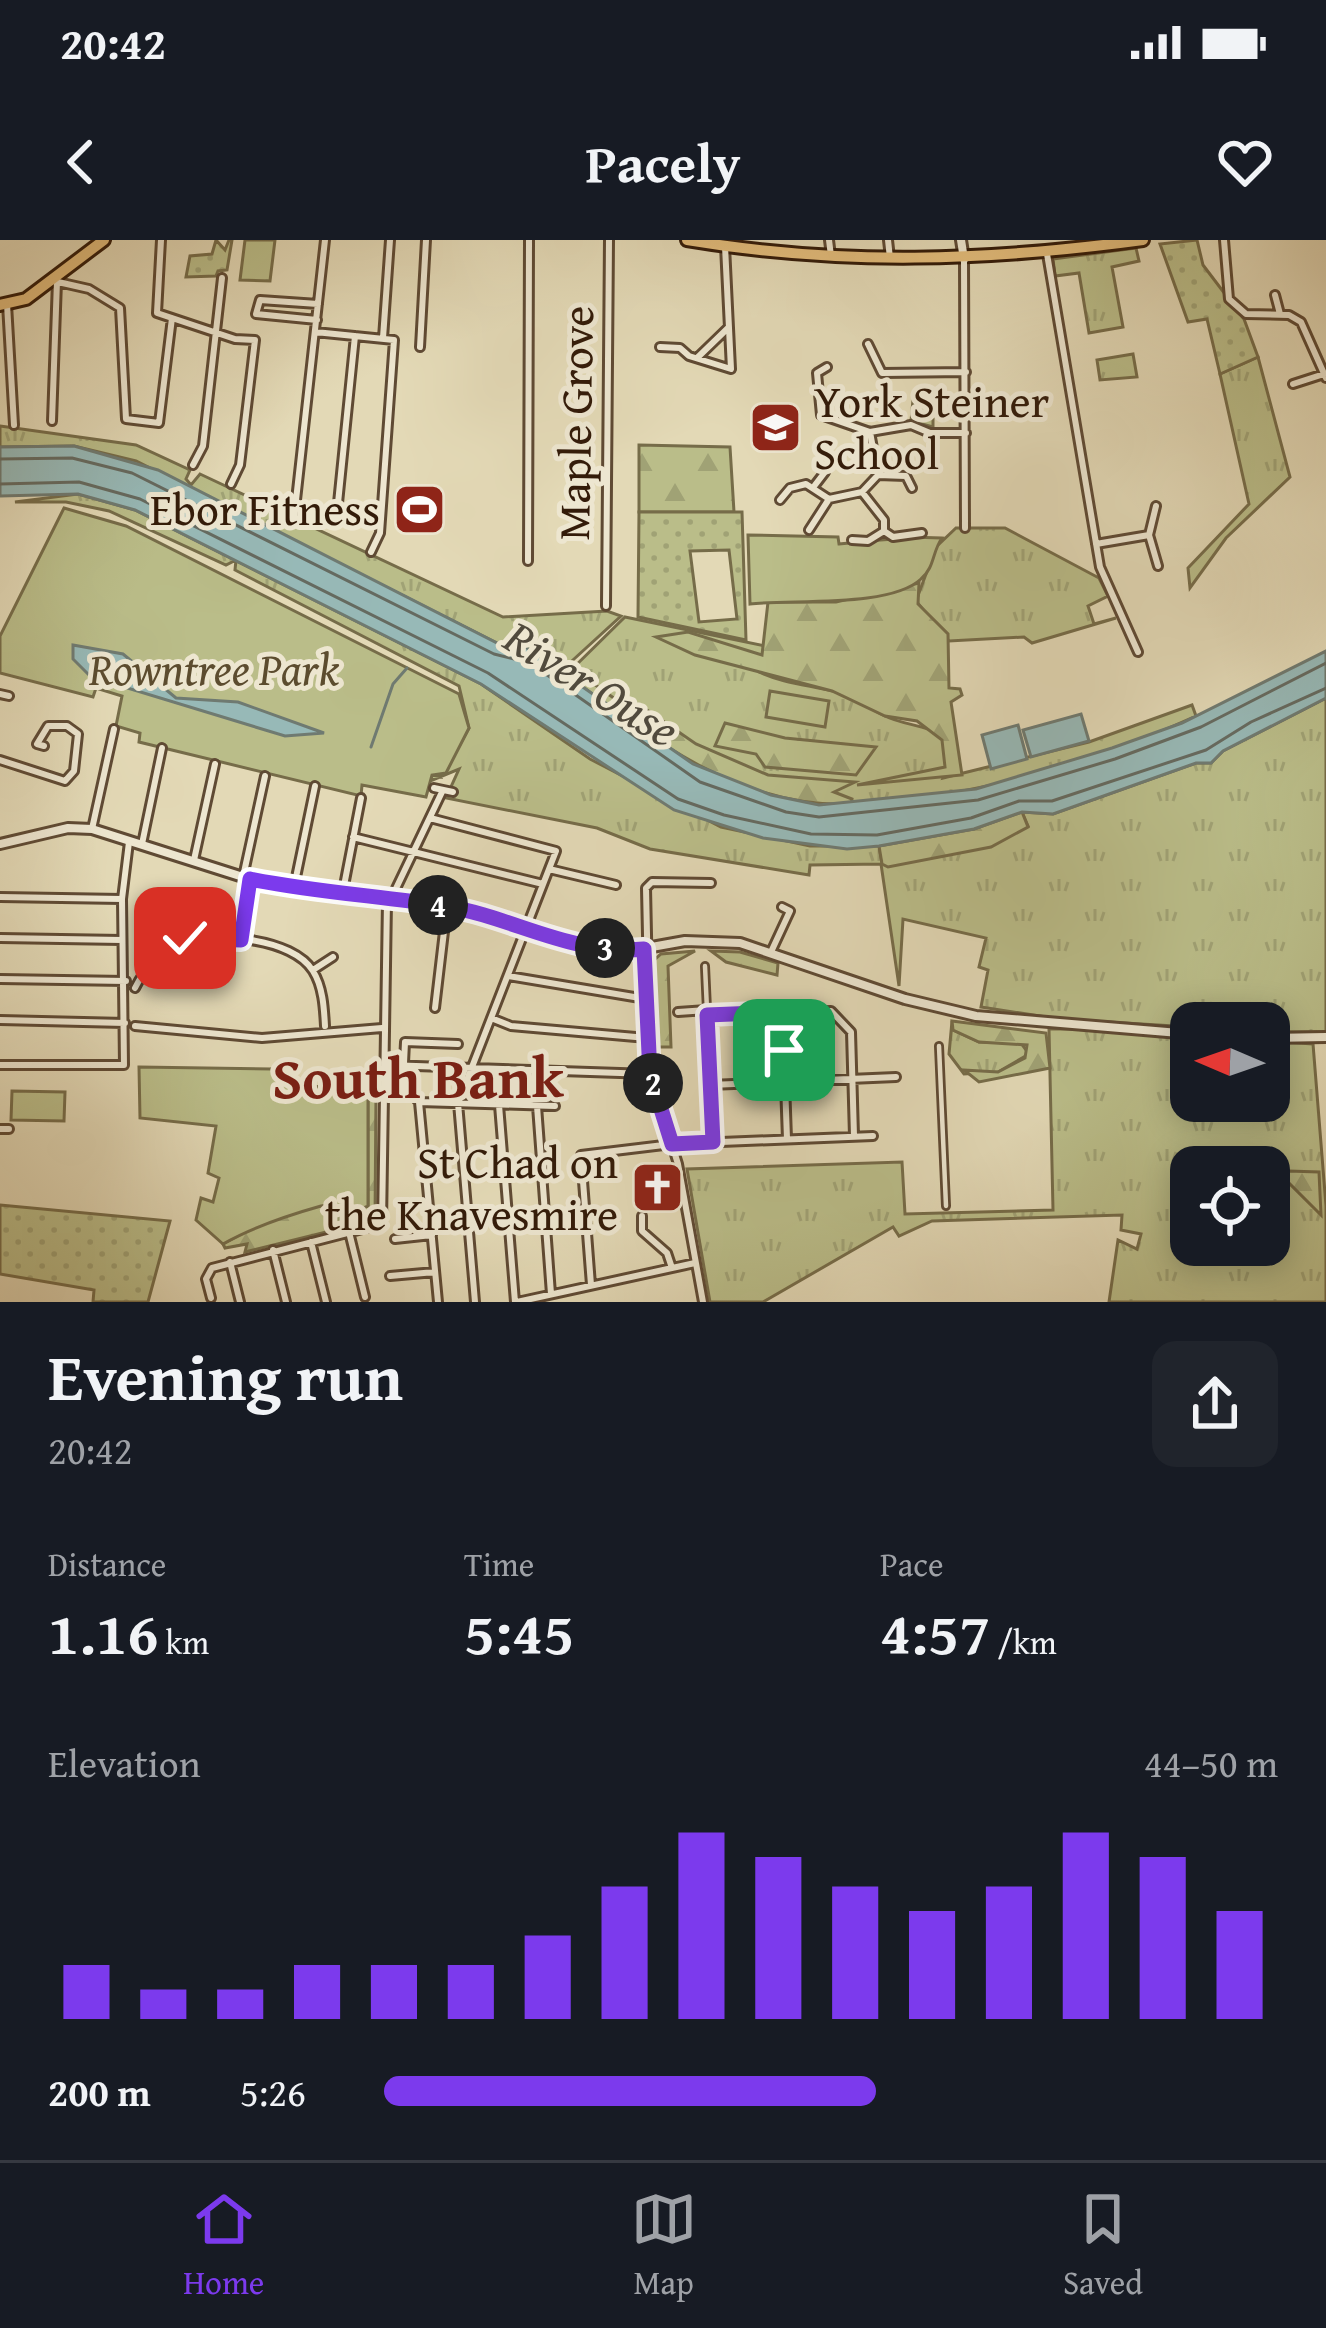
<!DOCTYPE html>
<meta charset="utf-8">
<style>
:root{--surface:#171b24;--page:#20242c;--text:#f1f3f6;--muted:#9ea1a6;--line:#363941;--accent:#7c3aed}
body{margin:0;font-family:"Gentium Book Plus",serif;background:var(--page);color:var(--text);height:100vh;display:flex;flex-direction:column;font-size:45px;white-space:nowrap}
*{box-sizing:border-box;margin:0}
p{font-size:39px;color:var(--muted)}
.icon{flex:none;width:66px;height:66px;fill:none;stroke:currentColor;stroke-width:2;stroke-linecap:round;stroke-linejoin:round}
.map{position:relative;height:1062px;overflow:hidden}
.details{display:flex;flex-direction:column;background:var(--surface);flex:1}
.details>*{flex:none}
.needle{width:78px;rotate:272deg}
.buttons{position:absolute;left:1170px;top:762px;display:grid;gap:24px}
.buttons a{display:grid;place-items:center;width:120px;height:120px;border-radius:24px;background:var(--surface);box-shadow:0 6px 30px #0003;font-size:60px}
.pin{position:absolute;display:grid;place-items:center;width:102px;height:102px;color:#fff;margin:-51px;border-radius:24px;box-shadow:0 6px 18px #0006}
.km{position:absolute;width:60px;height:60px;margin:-30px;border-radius:50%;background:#222;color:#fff;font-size:33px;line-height:60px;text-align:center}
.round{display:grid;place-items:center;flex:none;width:126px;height:126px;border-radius:24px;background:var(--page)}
.summary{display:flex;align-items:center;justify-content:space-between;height:204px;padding:0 48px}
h1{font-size:66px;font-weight:600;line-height:90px}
.metrics{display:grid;grid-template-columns:repeat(3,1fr);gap:18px;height:204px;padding:12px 48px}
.metrics div{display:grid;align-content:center}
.metrics b{font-size:60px;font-weight:600}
.metrics small{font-size:33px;font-weight:400}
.metrics p{font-size:33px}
.chart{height:336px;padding:24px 48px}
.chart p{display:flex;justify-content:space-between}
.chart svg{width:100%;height:216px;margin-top:12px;stroke:var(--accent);stroke-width:6}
ul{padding:0 48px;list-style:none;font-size:39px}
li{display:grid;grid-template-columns:192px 144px 1fr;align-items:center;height:90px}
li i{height:30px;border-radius:15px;background:var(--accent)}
.status{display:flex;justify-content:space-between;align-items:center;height:84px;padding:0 60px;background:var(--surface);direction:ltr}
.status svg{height:33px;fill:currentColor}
header{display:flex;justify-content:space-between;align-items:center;height:156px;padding:0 48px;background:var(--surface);font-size:54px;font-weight:600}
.menu{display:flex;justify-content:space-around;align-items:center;height:168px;border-top:3px solid var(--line);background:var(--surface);font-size:33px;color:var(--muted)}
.menu a{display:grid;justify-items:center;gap:6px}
.menu .on{color:var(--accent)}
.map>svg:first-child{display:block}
.grass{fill:url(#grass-tufts);stroke:#766c49;stroke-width:3;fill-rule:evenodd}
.forest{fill:url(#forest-firs);stroke:#766c49;stroke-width:3}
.park{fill:#babd89;stroke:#766c49;stroke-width:3}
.garden{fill:url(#garden-dots);stroke:#766c49;stroke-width:3;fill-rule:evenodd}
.water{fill:#97b9b7;stroke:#6f7a71;stroke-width:3}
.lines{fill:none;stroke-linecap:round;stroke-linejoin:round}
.shore{stroke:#656a60;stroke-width:3}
.stream{stroke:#6f7a71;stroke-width:3}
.pedestrian-casing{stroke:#5f4a34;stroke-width:10}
.minor-casing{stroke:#5f4a34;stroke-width:12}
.tertiary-casing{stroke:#5f4a34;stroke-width:14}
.primary-casing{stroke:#331b09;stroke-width:16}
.pedestrian{stroke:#ede6d0;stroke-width:4.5}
.minor{stroke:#ede6d0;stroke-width:6}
.tertiary{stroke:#ede6d0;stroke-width:8}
.primary{stroke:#e2bc7b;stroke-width:10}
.route-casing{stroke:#fff;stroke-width:24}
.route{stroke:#7c3aed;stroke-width:15}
.labels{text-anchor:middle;stroke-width:10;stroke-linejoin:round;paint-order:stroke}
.poi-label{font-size:45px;fill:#331b09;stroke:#ede6d0;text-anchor:end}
.street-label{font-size:45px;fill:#331b09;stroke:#ede6d0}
.park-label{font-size:45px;font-style:italic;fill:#5c4c2f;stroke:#ede6d0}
.water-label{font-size:48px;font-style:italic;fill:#514a3d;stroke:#ede6d0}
.district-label{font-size:57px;font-weight:bold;fill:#7a1f14;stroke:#ede6d0}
</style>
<div class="status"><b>20:42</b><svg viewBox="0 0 49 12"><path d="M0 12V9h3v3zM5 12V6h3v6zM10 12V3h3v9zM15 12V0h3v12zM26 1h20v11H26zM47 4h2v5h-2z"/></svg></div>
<header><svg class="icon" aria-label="back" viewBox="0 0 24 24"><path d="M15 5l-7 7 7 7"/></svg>Pacely<svg class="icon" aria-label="heart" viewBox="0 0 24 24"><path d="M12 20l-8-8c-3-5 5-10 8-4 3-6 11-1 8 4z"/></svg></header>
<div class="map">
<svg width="1326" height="1062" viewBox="0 0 1326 1062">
<defs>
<pattern id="grass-tufts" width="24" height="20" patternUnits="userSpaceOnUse" patternTransform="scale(3)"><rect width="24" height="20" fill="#babd89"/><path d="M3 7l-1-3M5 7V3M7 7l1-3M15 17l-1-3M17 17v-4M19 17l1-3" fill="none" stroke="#a0a275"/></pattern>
<pattern id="forest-firs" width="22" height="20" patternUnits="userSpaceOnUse" patternTransform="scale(3)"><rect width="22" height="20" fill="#babd89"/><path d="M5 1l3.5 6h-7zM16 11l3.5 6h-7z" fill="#a0a275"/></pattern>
<pattern id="garden-dots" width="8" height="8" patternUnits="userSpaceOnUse" patternTransform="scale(3)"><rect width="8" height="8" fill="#babd89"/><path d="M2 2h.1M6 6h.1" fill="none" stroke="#a0a275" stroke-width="1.8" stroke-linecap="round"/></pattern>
</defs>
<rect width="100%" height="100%" fill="#e3d9b6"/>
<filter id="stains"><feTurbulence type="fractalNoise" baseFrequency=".00167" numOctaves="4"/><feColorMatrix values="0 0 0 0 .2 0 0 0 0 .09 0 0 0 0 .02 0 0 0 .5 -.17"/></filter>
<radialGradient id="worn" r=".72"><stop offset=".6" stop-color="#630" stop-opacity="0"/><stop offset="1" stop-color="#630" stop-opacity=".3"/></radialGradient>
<path class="grass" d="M245,0H275L270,41L240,40Z
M1136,8L1139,21L1112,27L1123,87L1089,93L1079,33L1055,36L1053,19Z
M1133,114L1137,137L1100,140L1097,120Z
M1258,117L1290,237L1226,298L1190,348L1188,328L1249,264L1220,134Z
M913,160H933V187L911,181Z
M0,186L136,205L190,230L186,239L191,245L200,234L503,377L607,371L621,376L562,430L524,407L499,404L136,221L74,206L0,207Z
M78,254L135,270L481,444L590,519L721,587L810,606H879L882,623L1028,586L1022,572L1053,574L1196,523H1211L1223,511L1326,458V792H1269V783H1191V787L1059,779L981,767L988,730L979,727L986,698L903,679L899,746L881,624L810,625L809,635L650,609L597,588L446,558L459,529L430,541L432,535L442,537L469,488L459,446L235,330L236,320L226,325L109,271L66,262H15Z
M956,288H1005L1099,338L1108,356L1088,366L1094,384L1116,378L1032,403L1024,397L949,401L916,361L936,307Z
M625,377L765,406L759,432C782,443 808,445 833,451C853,456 867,467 885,476C914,491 966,481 943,538L1089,502L1192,465L1196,476C1069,534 860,596 727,540C670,517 615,471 567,434Z
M952,781L953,790L979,802L1021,803L1029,814L998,832L964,834L949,814Z
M1049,789H1112L1191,798V861H1269V801L1313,804L1326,966V1062H1109L1118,1000L1137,1009L1141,994L1121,990L1122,975L932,981L899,996L893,987L763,1062H710L687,929L902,922L905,974L1053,970ZM1191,927H1269V1005H1191Z
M802,819V838L766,839L765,821Z"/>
<path class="forest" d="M639,205L730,207L734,272H639Z
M919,343L918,364L948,394L949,448L960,449L962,455L951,462L962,535L857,545L945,527L942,500L917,481L885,476L832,451L695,415L656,397L688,392L762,415L768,362H836Z
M577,432L625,466L644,468L696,504L768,535L855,542L834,552L852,559L851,564C742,568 654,502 570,437Z
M725,483L785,498L876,507L856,535L765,527L756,514L715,506Z
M1022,572L1028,587L991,607L888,627L882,624L879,606L974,589Z
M695,711L668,726L671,807H654L652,722L661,714Z
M711,711L740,712L778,723L777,735L726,722Z
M952,781L1046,793L1050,828L979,842L964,830L998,832L1025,818L1027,805L979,802L953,790Z
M376,855L375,980L245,1012L247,1004L225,1008L223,1004C252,987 297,964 331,965C346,966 352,971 368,966V859Z
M1288,931L1319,932L1321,975L1285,939Z"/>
<path class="park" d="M64,268L126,286L459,454L469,488L446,533L432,535L426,557L362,545L361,556L139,502L140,493L116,486L122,456L96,448L93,457L0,433V396Z
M748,295L838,297L839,304C875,301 906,296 942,298C932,312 935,327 921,339C890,368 793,359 750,364Z
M770,451L829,461L825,487L766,477Z
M139,827L272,829L314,846L362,855L368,859V966C352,975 339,962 321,966C289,975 253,987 223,1004L196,980L201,958L213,962L219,938L208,933L216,886L140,878Z
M12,851L65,852L64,881L11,880Z"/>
<path class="garden" d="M216,0L225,10L229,0H232L227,30L218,31L216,36L186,37L190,16L212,14Z
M1197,0L1203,25L1244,79L1258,117L1220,134L1207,79L1188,82L1160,4Z
M639,272H742L746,400L638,377ZM729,310L737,379L699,382L690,311Z
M0,965L170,981L148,1062H93L94,1050L0,1034Z"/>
<path class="water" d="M74,206L158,230L499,404L524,406L693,524L771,555L819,565L976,549L1112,508L1182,483L1326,411V458L1223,511L1211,523H1196L1053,574L1022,572L974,589L879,606L847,609L763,598L674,570L481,444L135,270L78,254L0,256V207Z
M73,405L123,414L176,458L238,462L324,493L285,496L91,437L73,419Z
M1081,474L1089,501L1031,517L1023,490Z
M1018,485L1027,519L991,529L982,495Z"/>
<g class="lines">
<path class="shore" d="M0,219L72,218L132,233L494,414L530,423L700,542L786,572L819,577L978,560L1115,519L1201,487L1326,423
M0,244L79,242L140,259L488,433L678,559L724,575L811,594L877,595L971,578L1019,561H1052L1206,510L1251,482L1326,448"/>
<path class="stream" d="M371,507L393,444L407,428"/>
<defs>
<path id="pedestrian" d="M705,726L707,770
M939,806L946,966
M784,816L785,840"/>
<path id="minor" d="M161,0L157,73L235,99L255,100L240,225L231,244
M829,0L831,16
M888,0L890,18
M1224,0L1229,59L1246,74L1289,75L1301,82L1326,138
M1047,14L1100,327L1138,412
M964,21L965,288
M58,42L89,49L120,68L126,179L159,183L172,78
M1275,55L1280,74
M7,64L14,185
M317,80L256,74L260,60L318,64
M315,92L394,100L380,293L371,312
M383,98L390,0
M868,104L882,133L966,132
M420,107L426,0
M660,107L680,108L689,116L731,129L725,6
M697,118L728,88
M827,127L817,133L821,175L870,192L911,185L930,193H966
M1293,144L1324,134
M52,181L57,41
M193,225L203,206L222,38
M878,235L906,236L912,248
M815,245L825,232
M780,260L790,248L806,244L829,259
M337,273L355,96
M294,278L325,0
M809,290L829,259L862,252L878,235L870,192
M884,291L893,297L922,293
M1149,295L1158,326
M852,300L868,301L884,291V280L862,252
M1096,304L1149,295L1156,266
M528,321L529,0
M606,366L609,0
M0,454L9,456
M0,520L65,541L74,531L78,494L67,486H48L37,504L44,506
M434,548L453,552
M430,578L556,611L458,863L475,1062
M92,589L114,489
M353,597L543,644
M142,604L162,508
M194,620L215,524
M549,629L616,645
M243,637L265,536
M294,647L315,546
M342,656L361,558
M0,657L122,659
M390,661L442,552
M177,675L186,701
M0,698L122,700
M241,700L251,639
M771,712L790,671L782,667
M313,730L333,717
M508,736L646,759
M0,739L126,741
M135,748C145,728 160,712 181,704C215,691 293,698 313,731C323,747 324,768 325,786
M435,768L447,666
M678,772L707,770V775
M783,772V799
M491,778L511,786L647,798
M0,780L125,783
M135,786L262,798L382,788
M404,823L405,802L458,804
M0,825H124L122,659L129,602
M387,825L650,834
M388,826L419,862L438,1062
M785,843L787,899
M710,845L896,837
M419,862L555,866
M499,865L515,1062
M537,866L551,1054
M0,889H9
M713,902L707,775L831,771L851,792L854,896
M642,976V991L667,1013L672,1028
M349,992L365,1057
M395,999L432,995
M311,1002L326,1062
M273,1010L286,1062
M230,1022L240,1062
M390,1036L435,1032
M591,1045L581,915L672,904L873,896
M211,1058L206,1039L212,1028L382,984L387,661
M517,1062L695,1023
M703,1062L678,924L650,834L646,648L652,642L711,643"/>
<path id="tertiary" d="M961,0L964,19
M0,604L68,588L92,589L243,637L342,656L447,666L570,704L635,710L685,701L740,703L905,759L976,776L1191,794
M1269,798L1326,797"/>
<path id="primary" d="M687,0C842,26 987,21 1143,0
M0,65L26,59L104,0"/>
</defs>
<use href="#pedestrian" class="pedestrian-casing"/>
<use href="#minor" class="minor-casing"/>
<use href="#tertiary" class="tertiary-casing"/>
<use href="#primary" class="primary-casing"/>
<use href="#pedestrian" class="pedestrian"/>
<use href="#minor" class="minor"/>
<use href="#tertiary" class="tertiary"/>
<use href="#primary" class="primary"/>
</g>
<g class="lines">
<defs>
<path id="route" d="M185,698L241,700L250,639C315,652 380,656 445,666C513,677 571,716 644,709L650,834L672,904L713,902L707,775L783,772L784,810"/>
</defs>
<use href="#route" class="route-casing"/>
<use href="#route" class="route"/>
</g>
<defs>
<symbol id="school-square" viewBox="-11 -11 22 22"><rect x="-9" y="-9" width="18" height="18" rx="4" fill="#8f2418" stroke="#ede6d0"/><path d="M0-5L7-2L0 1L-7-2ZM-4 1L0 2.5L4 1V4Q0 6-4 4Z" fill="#fff"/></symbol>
<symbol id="stadium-square" viewBox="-11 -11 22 22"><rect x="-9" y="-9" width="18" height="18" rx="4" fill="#8f2418" stroke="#ede6d0"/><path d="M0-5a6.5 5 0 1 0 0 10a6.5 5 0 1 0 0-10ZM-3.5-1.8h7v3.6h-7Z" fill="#fff"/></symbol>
<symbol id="church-square" viewBox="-11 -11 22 22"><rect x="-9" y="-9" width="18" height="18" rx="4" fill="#8f2418" stroke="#ede6d0"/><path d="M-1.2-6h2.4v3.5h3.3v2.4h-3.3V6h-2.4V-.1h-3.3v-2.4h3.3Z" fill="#fff"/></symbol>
</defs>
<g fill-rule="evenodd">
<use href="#school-square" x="746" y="158" width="59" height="59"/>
<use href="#stadium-square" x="390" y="240" width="59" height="59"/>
<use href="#church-square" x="628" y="918" width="59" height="59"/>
</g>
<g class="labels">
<g class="poi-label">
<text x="814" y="177" text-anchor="start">York Steiner<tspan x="814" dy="52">School</tspan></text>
<text x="380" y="285">Ebor Fitness</text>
<text x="618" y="938">St Chad on<tspan x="618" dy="52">the Knavesmire</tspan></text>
</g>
<g class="street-label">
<text transform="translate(575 183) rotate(-89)" y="16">Maple Grove</text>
</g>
<g class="park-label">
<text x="214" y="445">Rowntree Park</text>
</g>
<g class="water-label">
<text transform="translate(592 443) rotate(32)" y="17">River Ouse</text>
</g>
<g class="district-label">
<text x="418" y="858">South Bank</text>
</g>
</g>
<rect width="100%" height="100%" filter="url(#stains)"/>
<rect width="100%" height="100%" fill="url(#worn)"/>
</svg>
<div class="buttons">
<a><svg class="needle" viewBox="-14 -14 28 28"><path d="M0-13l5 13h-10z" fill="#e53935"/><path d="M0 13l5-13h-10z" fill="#9ea1a6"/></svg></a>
<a><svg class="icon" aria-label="locate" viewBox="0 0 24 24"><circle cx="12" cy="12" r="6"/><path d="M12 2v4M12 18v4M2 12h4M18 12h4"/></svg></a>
</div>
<div class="pin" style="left:784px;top:810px;background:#1e9e55"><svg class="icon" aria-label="arrive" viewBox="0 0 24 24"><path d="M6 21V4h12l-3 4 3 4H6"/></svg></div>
<div class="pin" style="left:185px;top:698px;background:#d93025"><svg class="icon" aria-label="check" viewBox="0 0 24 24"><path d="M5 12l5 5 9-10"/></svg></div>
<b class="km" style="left:653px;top:843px">2</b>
<b class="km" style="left:605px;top:708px">3</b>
<b class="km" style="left:438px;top:665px">4</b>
</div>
<section class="details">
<div class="summary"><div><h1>Evening run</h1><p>20:42</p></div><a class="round"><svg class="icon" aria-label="share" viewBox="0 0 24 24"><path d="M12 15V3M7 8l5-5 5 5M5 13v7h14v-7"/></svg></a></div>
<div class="metrics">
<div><p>Distance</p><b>1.16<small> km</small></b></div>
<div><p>Time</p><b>5:45</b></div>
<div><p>Pace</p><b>4:57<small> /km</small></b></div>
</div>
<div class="chart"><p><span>Elevation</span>44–50 m</p>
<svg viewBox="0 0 160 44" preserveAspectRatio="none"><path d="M5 44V33M15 44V38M25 44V38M35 44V33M45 44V33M55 44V33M65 44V27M75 44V17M85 44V6M95 44V11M105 44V17M115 44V22M125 44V17M135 44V6M145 44V11M155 44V22"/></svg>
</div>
<ul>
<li><b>200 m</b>5:26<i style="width:55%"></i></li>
</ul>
</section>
<nav class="menu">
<a class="on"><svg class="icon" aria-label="home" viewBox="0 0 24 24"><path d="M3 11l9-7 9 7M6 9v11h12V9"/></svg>Home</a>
<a><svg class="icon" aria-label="map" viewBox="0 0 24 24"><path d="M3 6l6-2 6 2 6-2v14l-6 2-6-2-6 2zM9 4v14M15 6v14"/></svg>Map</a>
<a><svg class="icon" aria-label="saved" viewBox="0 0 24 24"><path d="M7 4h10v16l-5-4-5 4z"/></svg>Saved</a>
</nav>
